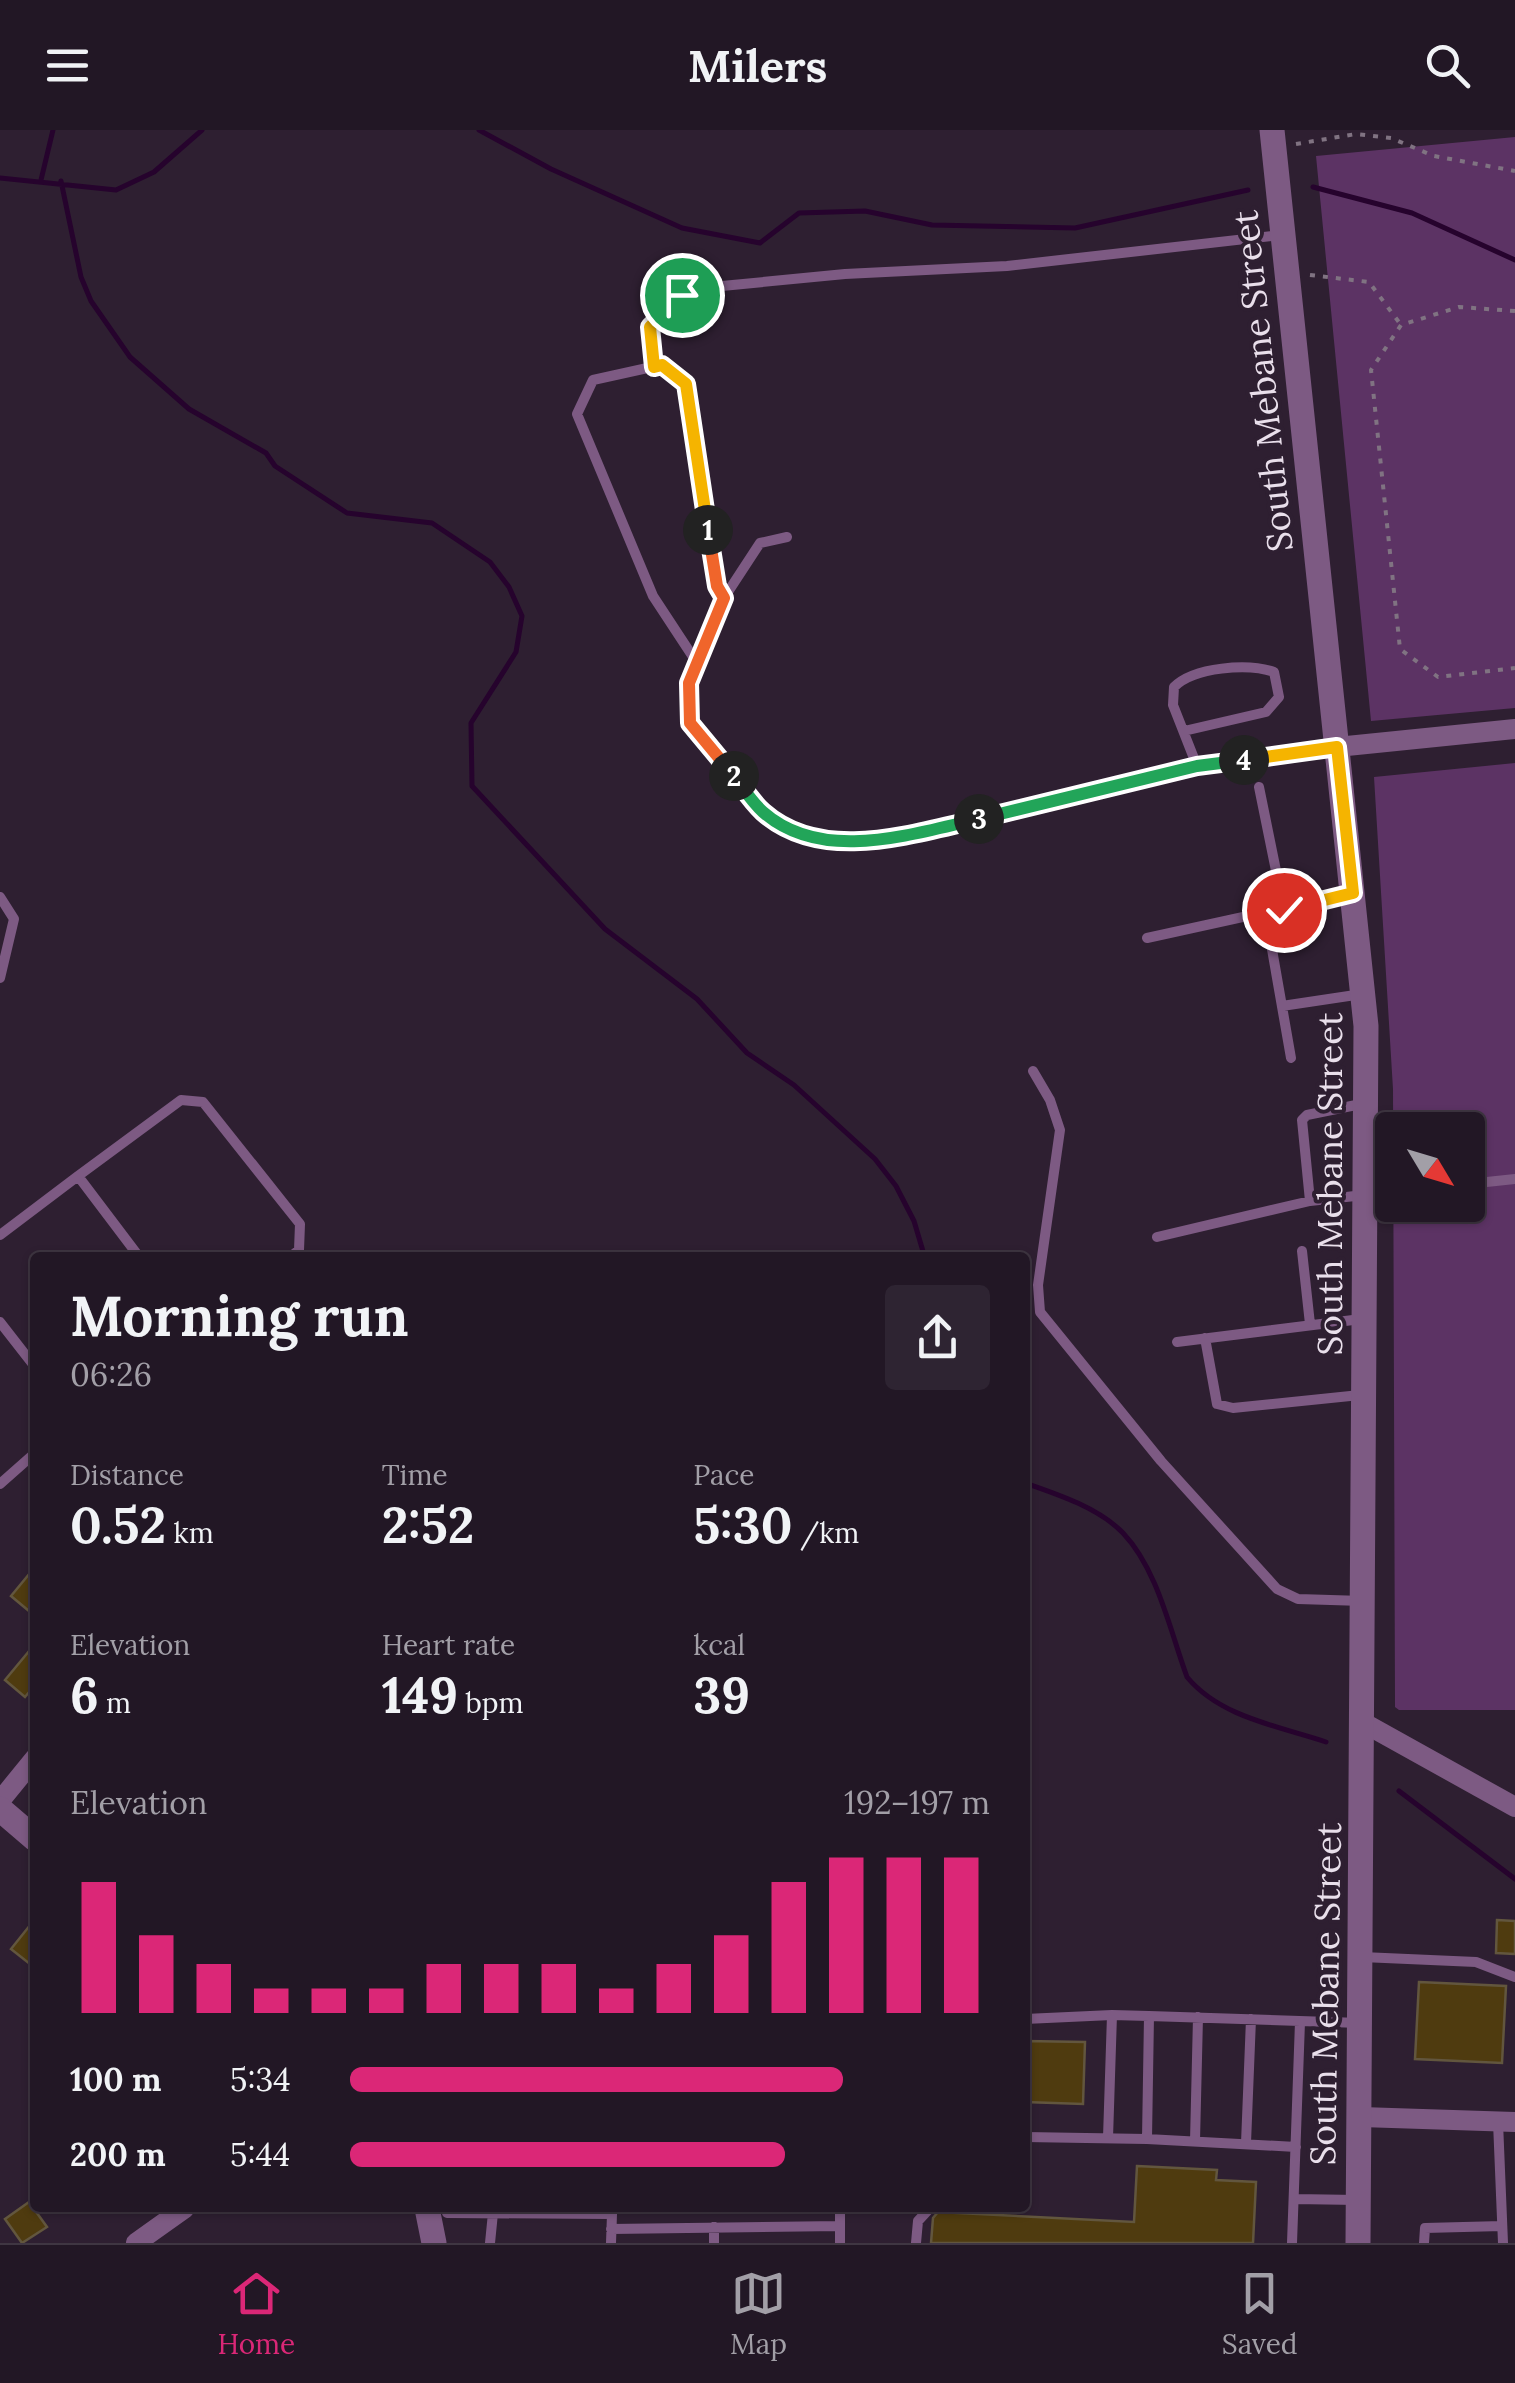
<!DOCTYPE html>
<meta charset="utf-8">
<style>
:root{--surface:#221725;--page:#2e2432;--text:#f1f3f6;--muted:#a29fa7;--line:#3f3642;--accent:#db2777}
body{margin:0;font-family:Lora,serif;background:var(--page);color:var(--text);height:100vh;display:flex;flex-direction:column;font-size:38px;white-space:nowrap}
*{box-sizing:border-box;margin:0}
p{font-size:32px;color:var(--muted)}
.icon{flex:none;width:55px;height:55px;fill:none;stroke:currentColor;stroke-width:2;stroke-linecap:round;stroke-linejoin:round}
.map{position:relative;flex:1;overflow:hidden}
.details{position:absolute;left:30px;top:1122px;width:1000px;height:960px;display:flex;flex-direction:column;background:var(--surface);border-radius:10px;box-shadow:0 2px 8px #0004,0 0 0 2px var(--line)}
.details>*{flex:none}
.needle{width:65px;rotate:128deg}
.fabs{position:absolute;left:1375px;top:982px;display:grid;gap:20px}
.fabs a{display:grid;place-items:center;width:110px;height:110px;border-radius:10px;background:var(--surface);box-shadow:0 2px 8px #0004,0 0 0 2px var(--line);font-size:50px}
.pin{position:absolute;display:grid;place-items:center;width:85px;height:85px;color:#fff;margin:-42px;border:5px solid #fff;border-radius:50%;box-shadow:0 2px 10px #0007}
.km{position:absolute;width:50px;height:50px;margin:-25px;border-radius:50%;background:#222;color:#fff;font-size:28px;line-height:50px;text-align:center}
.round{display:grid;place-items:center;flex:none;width:105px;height:105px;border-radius:10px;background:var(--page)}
.overview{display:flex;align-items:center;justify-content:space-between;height:170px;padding:0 40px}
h1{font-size:55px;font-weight:700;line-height:75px}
.figures{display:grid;grid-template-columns:repeat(3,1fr);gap:15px;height:170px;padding:10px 40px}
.figures div{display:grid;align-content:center}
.figures b{font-size:50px;font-weight:700}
.figures small{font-size:28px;font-weight:400}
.figures p{font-size:28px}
.chart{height:280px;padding:20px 40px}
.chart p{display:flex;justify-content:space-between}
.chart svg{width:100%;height:180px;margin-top:10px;stroke:var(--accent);stroke-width:6}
ul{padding:0 40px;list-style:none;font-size:32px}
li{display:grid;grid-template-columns:160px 120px 1fr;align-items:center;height:75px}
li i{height:25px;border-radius:12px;background:var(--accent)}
header{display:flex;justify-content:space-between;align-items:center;height:130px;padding:0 40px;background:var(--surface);font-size:45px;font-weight:700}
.tabs{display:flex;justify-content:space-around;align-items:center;height:140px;border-top:2px solid var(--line);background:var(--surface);font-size:28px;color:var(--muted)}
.tabs a{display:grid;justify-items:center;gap:5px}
.tabs .selected{color:var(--accent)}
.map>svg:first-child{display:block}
.green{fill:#5c3364;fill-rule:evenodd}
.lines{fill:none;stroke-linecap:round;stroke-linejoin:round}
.stream{stroke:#26032d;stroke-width:5}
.building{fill:#4f3b0f;stroke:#62563e;stroke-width:2.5}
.path{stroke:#807382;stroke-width:4;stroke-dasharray:5 8;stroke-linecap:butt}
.service{stroke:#7d5a83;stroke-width:10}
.minor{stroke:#7d5a83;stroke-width:20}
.tertiary{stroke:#7d5a83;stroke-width:25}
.split-1-casing{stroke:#fff;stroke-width:20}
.split-2-casing{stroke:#fff;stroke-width:20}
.split-3-casing{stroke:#fff;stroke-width:20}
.split-4-casing{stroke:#fff;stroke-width:20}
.split-5-casing{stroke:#fff;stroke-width:20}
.split-1{stroke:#f5b400;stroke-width:12}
.split-2{stroke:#f0652b;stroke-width:12}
.split-3{stroke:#22a559;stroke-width:12}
.split-4{stroke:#22a559;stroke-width:12}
.split-5{stroke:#f5b400;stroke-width:12}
.labels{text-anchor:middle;stroke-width:8;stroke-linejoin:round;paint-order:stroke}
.street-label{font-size:35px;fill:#e9dfeb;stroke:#2e1f31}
</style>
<header><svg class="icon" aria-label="menu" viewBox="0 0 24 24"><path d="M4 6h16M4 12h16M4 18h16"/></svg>Milers<svg class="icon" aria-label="search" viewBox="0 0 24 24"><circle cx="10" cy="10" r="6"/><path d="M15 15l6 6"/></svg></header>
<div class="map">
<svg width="1515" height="2113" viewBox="0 0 1515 2113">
<rect width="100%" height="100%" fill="#2e1f31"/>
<path class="green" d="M1515,7V578L1371,591L1316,26Z
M1515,633V1580H1399L1395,1577L1393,959L1374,647ZM1392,1000H1468V1075H1392Z"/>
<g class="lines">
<path class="stream" d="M479,0L551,39L682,98L760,113L799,83L865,81L932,95L1075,98L1248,60
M0,48L116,60L154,42L202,0
M41,50L53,0
M61,51L81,147L91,171L130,227L189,279L266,323L275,336L347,383L432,393L490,432L509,457L522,486L516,522L471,593L472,656L605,799L697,869L747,923L794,955L875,1029L896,1056L914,1091L925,1128
M1313,57L1412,83L1515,130
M1025,1353C1057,1364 1099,1378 1123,1403C1158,1440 1170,1501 1187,1547C1220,1587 1278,1596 1326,1612
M1399,1661L1515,1749"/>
</g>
<path class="building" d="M35,1437V1486L11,1466Z
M35,1514V1555L25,1567L5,1550Z
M35,1789V1838L11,1819Z
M1497,1790L1515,1791V1824L1496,1823Z
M1419,1852L1506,1856L1502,1933L1415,1929Z
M1025,1911L1085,1912L1083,1974L1025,1972Z
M1137,2036L1217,2040L1216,2050L1256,2052L1253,2113H931L933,2088L938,2082L1134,2092Z
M29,2072L47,2097L22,2113L5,2089Z"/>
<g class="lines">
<path class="path" d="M1296,14L1356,4L1391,8L1434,26L1515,41
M1310,145L1369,152L1401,195
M1515,181L1459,177L1401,195L1371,240L1400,519L1438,547L1515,538"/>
<path class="service" d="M654,237L650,197L682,165L722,156L845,144L1007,136L1281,105
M787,407L760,413L724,468L689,553L690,593L765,683L818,710H880L1197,636L1336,617
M697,533L653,466L577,284L593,250L661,235L686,254L717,455L724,468
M1184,601L1266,582L1279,567L1274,542C1248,533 1194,537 1174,557L1173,575L1197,636
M1259,657L1284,780
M0,767L14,789L0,848
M1266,785L1291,928
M1147,808L1352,763
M1282,876L1362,864
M1033,941L1050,970L1060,1000L1038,1155L1040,1182L1161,1331L1277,1459L1298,1469L1363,1471
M78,1046L181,970L203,972L300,1094L299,1120L289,1128
M1468,1054L1515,1049
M1367,1062L1392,1060
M1364,1065L1310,1071L1302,990L1307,985L1366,973
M0,1105L78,1046L140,1128
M1157,1107L1310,1071
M1302,1121L1310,1194
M0,1192L35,1237
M1205,1208L1217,1274L1233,1278L1360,1265
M1177,1212L1361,1189
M0,1354L35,1323
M1362,1827L1476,1832L1515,1847
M1025,1889L1112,1885
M1498,1992L1503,2113
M1025,2007L1147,2009L1149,1886L1360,1893
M1108,2008L1112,1885L1149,1886
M1147,2009L1296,2017
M1195,2011L1198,1887
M1246,2013L1251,1889
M1294,2069L1358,2070
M840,2078V2113
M447,2083L612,2084L611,2113
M714,2097V2113
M611,2099L840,2096
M490,2113L493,2083
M916,2113L918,2091L930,2078
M1292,2113L1300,1892
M1424,2113L1425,2098L1502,2096"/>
<path class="minor" d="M1337,617L1515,599
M1364,1593L1515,1677
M0,1671L35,1628
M1361,1987L1515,1992
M136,2113L185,2078"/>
<path class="tertiary" d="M1272,0L1366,896L1358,2113
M0,1679L35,1709
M427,2078L434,2113"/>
</g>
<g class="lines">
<defs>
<path id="split-1" d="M682,165L650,197L654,237L662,235L686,254L708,400"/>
<path id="split-2" d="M708,400L717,456L724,468L689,553L690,593L734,646"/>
<path id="split-3" d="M734,646C743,658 752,672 763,682C822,734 911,704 979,689"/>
<path id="split-4" d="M979,689L1197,636L1244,630"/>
<path id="split-5" d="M1244,630L1337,617L1353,763L1284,780"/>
</defs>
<use href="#split-1" class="split-1-casing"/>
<use href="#split-2" class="split-2-casing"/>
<use href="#split-3" class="split-3-casing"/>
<use href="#split-4" class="split-4-casing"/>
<use href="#split-5" class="split-5-casing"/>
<use href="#split-1" class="split-1"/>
<use href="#split-2" class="split-2"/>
<use href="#split-3" class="split-3"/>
<use href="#split-4" class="split-4"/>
<use href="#split-5" class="split-5"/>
</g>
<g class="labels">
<g class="street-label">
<text transform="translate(1263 251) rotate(-96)" y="12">South Mebane Street</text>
<text transform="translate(1330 1054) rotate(-90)" y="12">South Mebane Street</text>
<text transform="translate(1326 1864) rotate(-89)" y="12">South Mebane Street</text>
</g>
</g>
</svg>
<div class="fabs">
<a><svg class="needle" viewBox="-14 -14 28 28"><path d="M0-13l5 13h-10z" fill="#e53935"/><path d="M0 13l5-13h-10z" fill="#a29fa7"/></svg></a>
</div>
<div class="pin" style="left:682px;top:165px;background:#1e9e55"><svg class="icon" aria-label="arrive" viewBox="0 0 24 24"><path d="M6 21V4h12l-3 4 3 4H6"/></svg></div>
<div class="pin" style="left:1284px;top:780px;background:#d93025"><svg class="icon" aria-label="check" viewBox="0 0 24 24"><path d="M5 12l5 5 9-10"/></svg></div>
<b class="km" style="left:708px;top:400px">1</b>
<b class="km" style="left:734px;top:646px">2</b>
<b class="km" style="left:979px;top:689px">3</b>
<b class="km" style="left:1244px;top:630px">4</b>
<section class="details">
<div class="overview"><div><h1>Morning run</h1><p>06:26</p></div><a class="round"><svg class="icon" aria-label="share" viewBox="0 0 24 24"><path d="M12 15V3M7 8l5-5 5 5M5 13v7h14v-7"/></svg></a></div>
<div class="figures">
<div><p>Distance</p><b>0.52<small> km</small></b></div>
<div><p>Time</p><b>2:52</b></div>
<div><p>Pace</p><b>5:30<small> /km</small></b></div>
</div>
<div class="figures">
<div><p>Elevation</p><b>6<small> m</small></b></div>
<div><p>Heart rate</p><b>149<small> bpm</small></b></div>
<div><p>kcal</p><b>39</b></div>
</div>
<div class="chart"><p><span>Elevation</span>192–197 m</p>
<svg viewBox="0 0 160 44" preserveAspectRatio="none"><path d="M5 44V12M15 44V25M25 44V32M35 44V38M45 44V38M55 44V38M65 44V32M75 44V32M85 44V32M95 44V38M105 44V32M115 44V25M125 44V12M135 44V6M145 44V6M155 44V6"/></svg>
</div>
<ul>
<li><b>100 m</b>5:34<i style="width:77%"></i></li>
<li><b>200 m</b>5:44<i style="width:68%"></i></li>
</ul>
</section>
</div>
<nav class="tabs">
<a class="selected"><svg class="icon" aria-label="home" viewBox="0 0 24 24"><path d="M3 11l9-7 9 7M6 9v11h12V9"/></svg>Home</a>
<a><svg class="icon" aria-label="map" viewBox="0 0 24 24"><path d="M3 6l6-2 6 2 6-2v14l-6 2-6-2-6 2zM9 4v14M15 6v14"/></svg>Map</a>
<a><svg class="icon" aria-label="saved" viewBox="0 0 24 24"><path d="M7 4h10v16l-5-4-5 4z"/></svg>Saved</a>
</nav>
